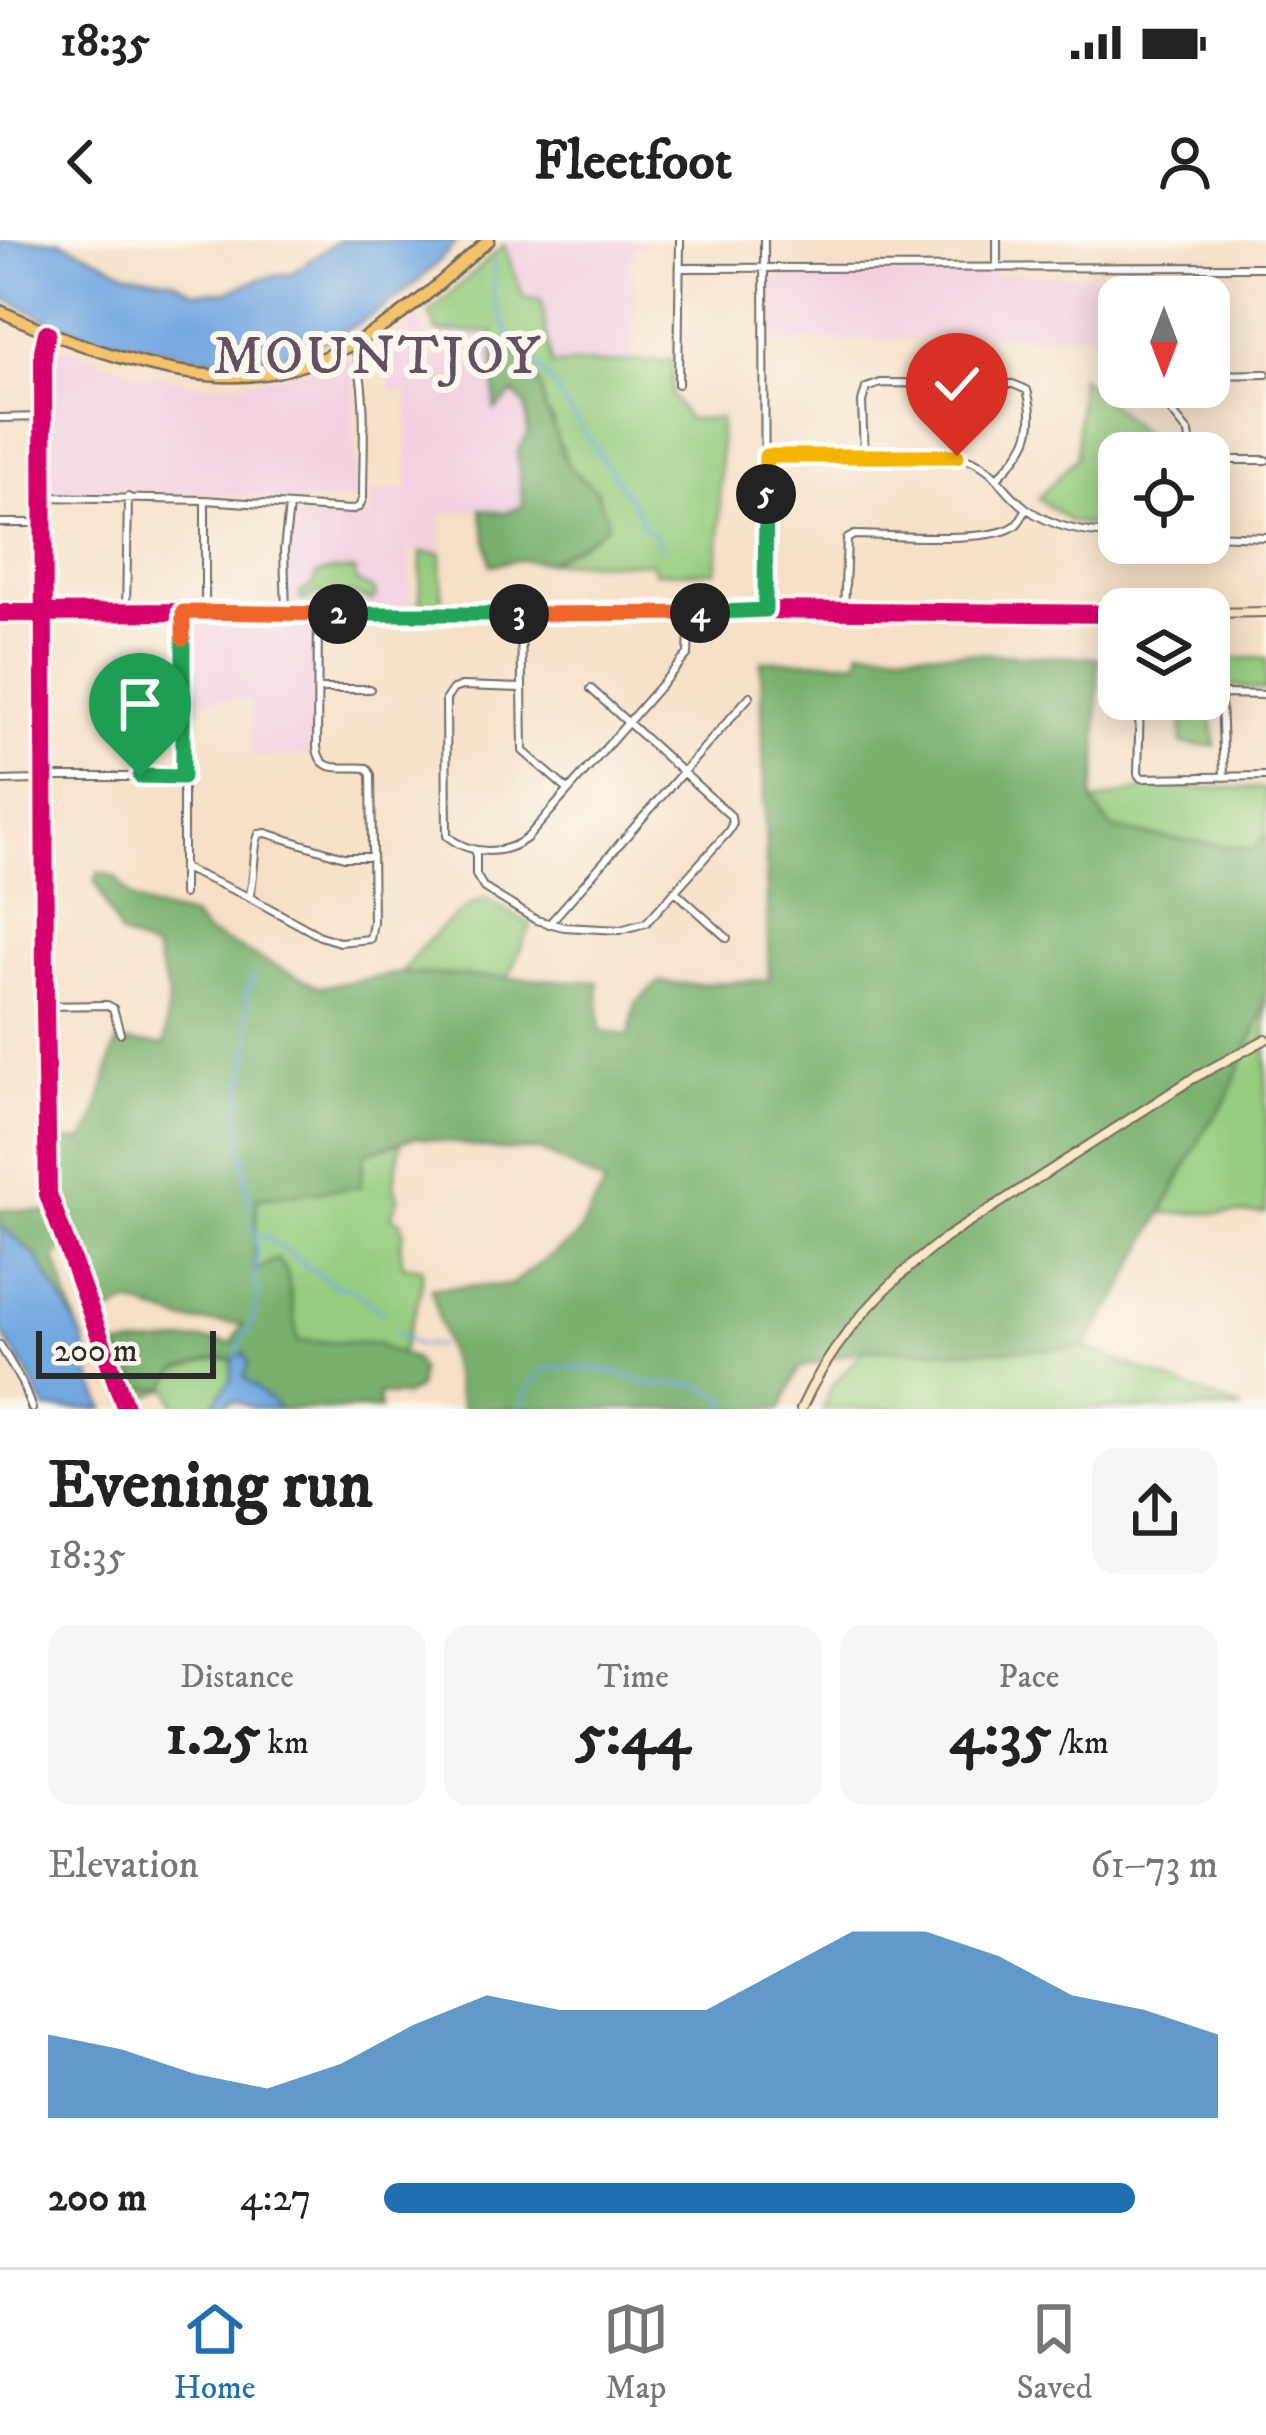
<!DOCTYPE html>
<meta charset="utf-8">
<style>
:root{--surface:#fff;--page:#f6f6f6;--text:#222;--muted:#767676;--line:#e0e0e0;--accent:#1f6fb2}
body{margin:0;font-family:"IM FELL DW Pica",serif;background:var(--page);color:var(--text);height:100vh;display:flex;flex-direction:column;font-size:45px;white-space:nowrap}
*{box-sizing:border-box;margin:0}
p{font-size:39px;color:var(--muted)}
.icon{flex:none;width:66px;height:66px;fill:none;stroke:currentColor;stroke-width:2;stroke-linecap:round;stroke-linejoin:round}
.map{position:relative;height:1169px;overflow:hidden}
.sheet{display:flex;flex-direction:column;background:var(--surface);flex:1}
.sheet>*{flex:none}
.needle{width:78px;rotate:180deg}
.tools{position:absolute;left:1098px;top:36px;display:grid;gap:24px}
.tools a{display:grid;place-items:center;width:132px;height:132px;border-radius:24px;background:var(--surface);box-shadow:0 6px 30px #0003;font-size:60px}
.scale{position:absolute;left:36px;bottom:30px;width:180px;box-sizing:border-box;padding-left:12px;border:6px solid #2b2b2b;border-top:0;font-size:33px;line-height:42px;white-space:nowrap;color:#2b2b2b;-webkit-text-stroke:9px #fbf7ec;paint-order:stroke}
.pin{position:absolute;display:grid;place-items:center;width:102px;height:102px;color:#fff;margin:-123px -51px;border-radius:50% 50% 50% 0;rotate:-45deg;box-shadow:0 0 12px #0007}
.pin .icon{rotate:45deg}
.km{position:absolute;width:60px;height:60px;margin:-30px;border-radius:50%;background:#222;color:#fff;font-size:33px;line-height:60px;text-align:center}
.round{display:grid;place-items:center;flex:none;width:126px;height:126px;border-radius:24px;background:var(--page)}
.head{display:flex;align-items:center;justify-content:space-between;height:204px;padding:0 48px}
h1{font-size:66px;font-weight:700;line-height:90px}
.figures{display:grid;grid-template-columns:repeat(3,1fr);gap:18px;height:204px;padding:12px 48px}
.figures div{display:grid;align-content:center;border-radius:24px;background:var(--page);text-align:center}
.figures b{font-size:60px;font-weight:700}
.figures small{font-size:33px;font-weight:400}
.figures p{font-size:33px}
.chart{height:336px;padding:24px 48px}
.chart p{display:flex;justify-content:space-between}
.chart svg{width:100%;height:216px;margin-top:12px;fill:var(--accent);opacity:.7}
ul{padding:0 48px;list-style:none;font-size:39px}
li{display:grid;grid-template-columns:192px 144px 1fr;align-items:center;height:90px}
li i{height:30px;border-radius:15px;background:var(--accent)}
.status{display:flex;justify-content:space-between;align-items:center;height:84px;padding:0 60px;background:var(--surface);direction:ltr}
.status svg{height:33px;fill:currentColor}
header{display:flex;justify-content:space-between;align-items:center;height:156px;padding:0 48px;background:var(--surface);font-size:54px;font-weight:700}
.tab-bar{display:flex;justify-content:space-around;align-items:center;height:168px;border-top:3px solid var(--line);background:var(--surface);font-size:33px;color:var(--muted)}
.tab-bar a{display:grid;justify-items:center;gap:6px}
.tab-bar .selected{color:var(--accent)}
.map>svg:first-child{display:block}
.built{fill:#f2cfe1}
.green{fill:#95cc7e;stroke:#607c54;stroke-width:3}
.forest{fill:#78b06d;stroke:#526e4c;stroke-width:3}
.water{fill:#73a8e1;stroke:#4f6a86;stroke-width:3}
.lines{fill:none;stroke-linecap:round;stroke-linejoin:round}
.stream{stroke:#73a8e1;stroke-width:3}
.street-casing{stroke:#726a62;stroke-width:10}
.secondary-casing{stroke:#726a62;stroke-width:12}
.primary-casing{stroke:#726a62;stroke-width:15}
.street{stroke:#fff;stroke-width:6}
.secondary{stroke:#fae7c3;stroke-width:8}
.primary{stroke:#f3c26a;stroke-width:10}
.cycleway-casing{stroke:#fbf7ec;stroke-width:26}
.cycleway{stroke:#d6006c;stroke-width:18}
.split-1-casing{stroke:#fff;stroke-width:24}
.split-2-casing{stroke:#fff;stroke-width:24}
.split-3-casing{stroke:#fff;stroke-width:24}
.split-4-casing{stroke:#fff;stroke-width:24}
.split-5-casing{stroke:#fff;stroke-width:24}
.split-6-casing{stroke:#fff;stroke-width:24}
.split-7-casing{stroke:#fff;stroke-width:24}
.split-1{stroke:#22a559;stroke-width:15}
.split-2{stroke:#f0652b;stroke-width:15}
.split-3{stroke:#22a559;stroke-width:15}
.split-4{stroke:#f0652b;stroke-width:15}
.split-5{stroke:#22a559;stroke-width:15}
.split-6{stroke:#f5b400;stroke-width:15}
.split-7{stroke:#f5b400;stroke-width:15}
.labels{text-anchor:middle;stroke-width:12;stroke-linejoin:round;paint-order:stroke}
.neighbourhood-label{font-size:54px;letter-spacing:3px;fill:#635064;stroke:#fbf7ec}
</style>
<div class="status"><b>18:35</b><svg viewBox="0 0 49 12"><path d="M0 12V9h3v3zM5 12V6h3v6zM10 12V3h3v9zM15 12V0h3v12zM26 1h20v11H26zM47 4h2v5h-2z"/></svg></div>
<header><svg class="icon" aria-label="back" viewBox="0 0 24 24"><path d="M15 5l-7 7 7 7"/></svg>Fleetfoot<svg class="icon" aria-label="person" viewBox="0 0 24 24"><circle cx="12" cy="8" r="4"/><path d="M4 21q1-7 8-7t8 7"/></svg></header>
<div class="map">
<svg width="1266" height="1169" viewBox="0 0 1266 1169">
<rect width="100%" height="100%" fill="#fbf7ec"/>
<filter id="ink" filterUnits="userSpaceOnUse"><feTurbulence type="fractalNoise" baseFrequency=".00833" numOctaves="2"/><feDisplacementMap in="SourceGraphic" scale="24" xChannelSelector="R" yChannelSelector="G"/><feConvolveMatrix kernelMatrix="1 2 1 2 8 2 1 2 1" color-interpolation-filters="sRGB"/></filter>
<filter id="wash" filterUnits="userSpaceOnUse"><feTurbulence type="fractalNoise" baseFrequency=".004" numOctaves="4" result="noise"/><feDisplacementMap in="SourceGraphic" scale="48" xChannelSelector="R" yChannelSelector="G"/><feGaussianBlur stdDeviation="2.7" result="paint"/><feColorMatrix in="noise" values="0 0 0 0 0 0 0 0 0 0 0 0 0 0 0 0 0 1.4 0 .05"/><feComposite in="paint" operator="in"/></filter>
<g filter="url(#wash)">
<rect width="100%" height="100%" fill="#f6e0c7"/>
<path class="built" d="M510,0H649L632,13L634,121L552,125L504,5Z
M772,33L1106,35V93L774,103Z
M418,77L430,99L423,105L436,125L438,92H493L497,169L513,152L525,165L529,194L517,214L524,266L504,273L481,269L441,273V310L410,311V367L289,366L288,297L292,277L371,278L373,251L407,250L408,152L390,151L391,100Z
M52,104L148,135L201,144H231L296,133L348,113L355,132L354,261H291L201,254L50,252Z
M188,378L313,380V516L252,517L251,460L188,459Z"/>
<path class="green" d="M504,5L524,58L541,59L552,125L672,120V155L687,179H720V293L716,331L654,332L652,323L548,322L595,295L608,283L597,251L568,227L562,207L554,196V181L544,170L505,103L494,107L493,92H438L429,73Z
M1080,136L1157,207V213H1119V288L1070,282L1038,258L1077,217Z
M421,313H441L442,364H420Z
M332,330L355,331L356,341L374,350L376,355L372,361L351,353L336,361L320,353L305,360L301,359L300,353L314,344L316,335Z
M1266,418V450C1249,450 1230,443 1214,445L1210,457L1215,506L1182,504V459H1209V419Z
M1148,548H1261L1266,552V596L1254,610C1206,601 1159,600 1111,588L1093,562Z
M484,658L531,685L508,738L401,733C424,703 450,675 484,658Z
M1266,750V973H1162L1205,889L1226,861L1262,774Z
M401,901L394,942L398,959L391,977L401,981L404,992L400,1005L403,1025L422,1028L421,1052L401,1114L388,1110L377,1103L298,1101L287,1031L254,1033L257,958L360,947L365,913Z
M117,1107L141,1149C168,1135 202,1113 233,1120L231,1140L210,1169H177L169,1148L129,1163L109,1108Z
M1032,1107L1086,1108L1242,1169H823L831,1147L865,1109L959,1111Z"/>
<path class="forest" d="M505,102C525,120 546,142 544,170C558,186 556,212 571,229C576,237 586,241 593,248C601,257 604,271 608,283L595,295L548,322L519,320L491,325L481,269L504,273L523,266L517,213L528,194L525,165L514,153L495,170L494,107Z
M860,409L1098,418L1097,533L1092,556L1095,566L1111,588C1158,600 1206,601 1254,610L1266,594V750L1262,774L1226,861L1205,889L1118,1058L1094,1092L1086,1108L959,1111L865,1109L799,1128L781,1169H462L431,1048L510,1045L576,998L605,945L540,910H499L416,897L365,913L360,947L257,958L254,1031L276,1019L287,1031L298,1101L378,1103L388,1110L413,1118L420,1129L418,1148L405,1156L378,1154L380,1169H280L244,1137V1113L233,1120L220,1117L177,1130L165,1148L141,1149L117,1107L203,1100L232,1103L243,1084L184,1081L131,1063L108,1074L76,995L55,1018L78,1088L35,1015L0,985V969L65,973L55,900L82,901C100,882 106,830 117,802L165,805L168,755L155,711L120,695L95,641L99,632L115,637L131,658L152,668L192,677L205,692L319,747L401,733L598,742L600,790L629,796L636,763L659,742C695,747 732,741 769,740L761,421H859Z"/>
<path class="water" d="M0,0H59L128,33L173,40L193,52H227L259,39L292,33L339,0H458C408,59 327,115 247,120C215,122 187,115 156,108C121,101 83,96 50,81C33,73 17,64 0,57Z
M0,985L35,1015L62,1059L84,1100L93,1144L105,1169H45L28,1134L0,1090Z
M244,1113L249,1124L244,1137L280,1169C271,1169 260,1169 253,1168C237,1164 235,1154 222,1169H210L231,1140L233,1120Z"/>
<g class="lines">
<path class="stream" d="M494,23V59L510,97L528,113L550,141L634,265L641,278L642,286L651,291L663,309
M251,966L245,936L239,871L251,802L246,757L253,737
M255,996H265L332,1044L354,1050L383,1074
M396,1091L415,1104L438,1106
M237,1117L241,1098L249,1091L259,1058L254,1041L257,1012L252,980
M520,1169L532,1142L542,1130L554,1127L607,1130L657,1146L674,1144L698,1145L728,1159L724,1169"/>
</g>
</g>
<g filter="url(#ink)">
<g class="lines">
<defs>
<path id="street" d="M764,0L765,370
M997,26V0
M680,28L1266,27
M1209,135L1266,134
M678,144L680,0
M1152,147L1189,193L1192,213
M1164,159L1176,147
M0,178L43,177
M766,216H957C997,225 998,247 1026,268C1053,288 1086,293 1119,295
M864,216L862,162L866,148L881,143L1013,144L1027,150C1039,192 1025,210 997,238
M1209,220H1266
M43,257L205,260L350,270L359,267L363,258C363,207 368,153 354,104
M0,283H43
M1209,295L1266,297
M844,370L847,299L854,295C887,295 994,304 1016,285C1021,280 1023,274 1027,269
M126,372L128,257
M205,372V260
M0,373H43
M286,373L284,310L289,267
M521,374L523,511L568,550
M521,448L462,446L453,449L446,459L447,596C470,615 504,616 527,598L688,414L690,373
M318,449H370
M1140,459L1138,534L1141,538L1266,536
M1224,537L1221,459L1224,454L1266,455
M0,541L36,540L45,537H182
M476,611V635L484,648L536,680L564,687L620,690L646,683L728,592L732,585L731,576L591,449
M183,628L249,657L320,696L339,702L370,699L373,682L371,535L367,528C344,525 320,536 317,507L318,373
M676,652L727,698
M183,654V372
M249,657C256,636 252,610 259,594L266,593L344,617H372
M549,684L750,456
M45,766L107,765L113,768L120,793
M0,1105L22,1143L32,1169"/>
<path id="secondary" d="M47,93L43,111L45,766L48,954L126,1169
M43,373L447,375L765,370L1119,374
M1209,373L1266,372
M801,1169C832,1100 886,1043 945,998L1192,839L1266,799"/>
<path id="primary" d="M0,71C45,92 89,109 137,122C232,148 298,140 382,87C421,63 455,29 489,0"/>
</defs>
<use href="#street" class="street-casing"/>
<use href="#secondary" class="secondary-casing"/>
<use href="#primary" class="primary-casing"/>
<use href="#street" class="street"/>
<use href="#secondary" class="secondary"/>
<use href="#primary" class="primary"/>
<defs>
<path id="cycleway" d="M47,93L43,111L45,766L48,954L126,1169
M0,373L205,372L447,375L765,370L1119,374"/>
</defs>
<use href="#cycleway" class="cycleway-casing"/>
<use href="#cycleway" class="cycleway"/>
</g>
</g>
<g class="lines" filter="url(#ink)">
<defs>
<path id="split-1" d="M140,536L183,537V398"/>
<path id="split-2" d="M183,398V372L338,374"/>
<path id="split-3" d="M338,374H519"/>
<path id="split-4" d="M519,374L700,373"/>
<path id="split-5" d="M700,373L765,370L766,254"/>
<path id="split-6" d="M766,254V216H909"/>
<path id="split-7" d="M909,216H957"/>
</defs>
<use href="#split-1" class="split-1-casing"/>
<use href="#split-2" class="split-2-casing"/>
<use href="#split-3" class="split-3-casing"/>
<use href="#split-4" class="split-4-casing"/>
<use href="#split-5" class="split-5-casing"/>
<use href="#split-6" class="split-6-casing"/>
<use href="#split-7" class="split-7-casing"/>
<use href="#split-1" class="split-1"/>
<use href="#split-2" class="split-2"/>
<use href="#split-3" class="split-3"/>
<use href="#split-4" class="split-4"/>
<use href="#split-5" class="split-5"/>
<use href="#split-6" class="split-6"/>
<use href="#split-7" class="split-7"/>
</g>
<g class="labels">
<g class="neighbourhood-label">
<text x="378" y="133">MOUNTJOY</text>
</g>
</g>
</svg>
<div class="tools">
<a><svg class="needle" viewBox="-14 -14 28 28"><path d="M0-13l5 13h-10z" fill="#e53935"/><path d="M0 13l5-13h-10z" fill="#767676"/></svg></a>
<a><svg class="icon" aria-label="locate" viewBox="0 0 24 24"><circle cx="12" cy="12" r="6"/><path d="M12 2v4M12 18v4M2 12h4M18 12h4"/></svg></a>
<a><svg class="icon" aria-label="layers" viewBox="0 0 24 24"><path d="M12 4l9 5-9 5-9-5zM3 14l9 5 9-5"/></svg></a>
</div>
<div class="scale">200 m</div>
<div class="pin" style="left:140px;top:536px;background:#1e9e55"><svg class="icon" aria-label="arrive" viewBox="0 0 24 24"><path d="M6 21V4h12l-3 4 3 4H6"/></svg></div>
<div class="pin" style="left:957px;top:216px;background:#d93025"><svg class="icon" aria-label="check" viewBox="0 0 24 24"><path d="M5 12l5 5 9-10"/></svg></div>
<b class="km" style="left:338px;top:374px">2</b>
<b class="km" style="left:519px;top:374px">3</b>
<b class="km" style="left:700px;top:373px">4</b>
<b class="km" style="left:766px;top:254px">5</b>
</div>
<section class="sheet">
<div class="head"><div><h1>Evening run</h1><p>18:35</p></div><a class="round"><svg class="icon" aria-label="share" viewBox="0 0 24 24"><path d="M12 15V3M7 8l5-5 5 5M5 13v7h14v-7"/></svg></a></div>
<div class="figures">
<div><p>Distance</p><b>1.25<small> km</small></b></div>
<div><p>Time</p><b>5:44</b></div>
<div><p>Pace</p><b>4:35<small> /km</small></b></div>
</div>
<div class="chart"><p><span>Elevation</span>61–73 m</p>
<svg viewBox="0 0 160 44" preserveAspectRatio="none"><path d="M0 44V27L10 30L20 35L30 38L40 33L50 25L60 19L70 22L80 22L90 22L100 14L110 6L120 6L130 11L140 19L150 22L160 27V44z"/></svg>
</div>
<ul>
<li><b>200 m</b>4:27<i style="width:90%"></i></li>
</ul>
</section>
<nav class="tab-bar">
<a class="selected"><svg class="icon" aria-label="home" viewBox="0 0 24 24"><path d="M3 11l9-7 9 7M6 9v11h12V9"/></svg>Home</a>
<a><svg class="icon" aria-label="map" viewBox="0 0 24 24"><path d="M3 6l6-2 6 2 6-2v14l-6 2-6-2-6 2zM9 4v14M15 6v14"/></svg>Map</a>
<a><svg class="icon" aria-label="saved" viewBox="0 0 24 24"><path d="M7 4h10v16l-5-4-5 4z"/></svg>Saved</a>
</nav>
